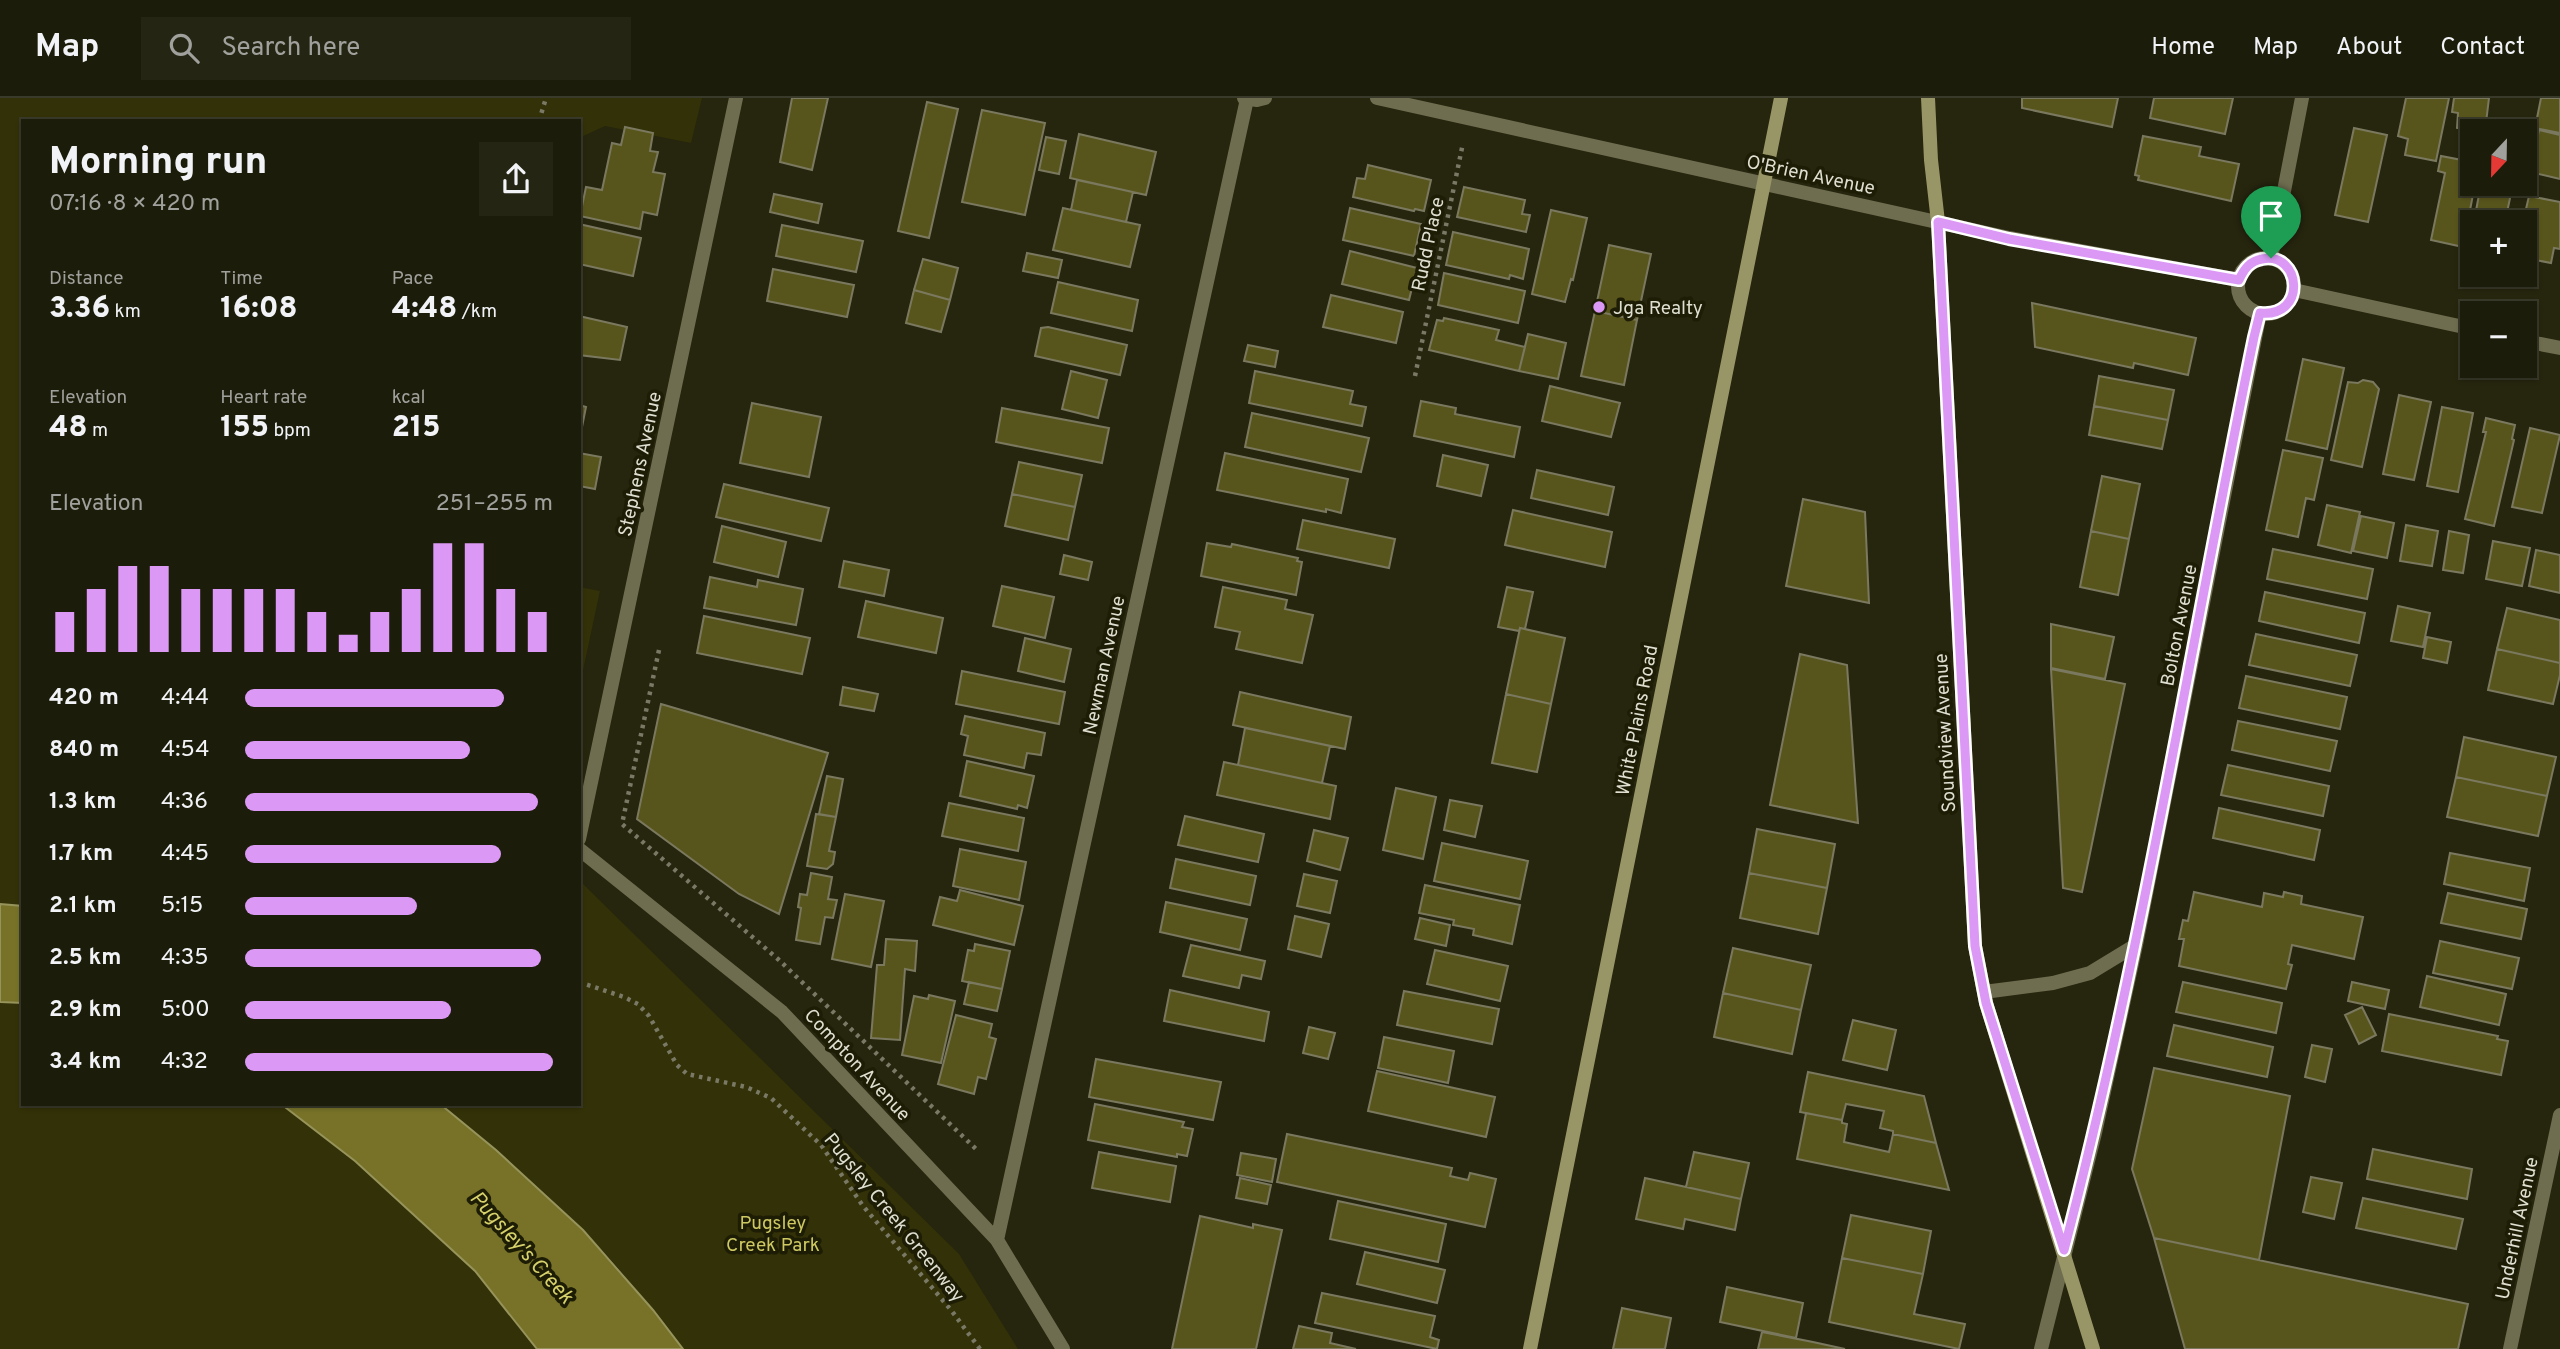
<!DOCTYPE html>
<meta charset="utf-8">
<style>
:root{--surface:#1c1c0a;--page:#252513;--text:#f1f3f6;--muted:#a0a19c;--line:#3a3a2b;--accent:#db99f5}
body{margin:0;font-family:Overpass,sans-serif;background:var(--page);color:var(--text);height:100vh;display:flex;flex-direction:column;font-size:26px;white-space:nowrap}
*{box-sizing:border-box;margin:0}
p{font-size:23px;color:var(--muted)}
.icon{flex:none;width:38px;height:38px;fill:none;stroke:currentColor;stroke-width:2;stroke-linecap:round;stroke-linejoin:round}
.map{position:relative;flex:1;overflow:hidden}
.details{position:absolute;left:21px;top:21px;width:560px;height:987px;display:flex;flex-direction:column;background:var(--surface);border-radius:0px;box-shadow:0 2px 5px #0004,0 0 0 2px var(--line)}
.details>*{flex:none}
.needle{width:46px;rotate:202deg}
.tools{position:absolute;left:2460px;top:21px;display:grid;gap:14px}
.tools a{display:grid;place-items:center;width:77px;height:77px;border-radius:0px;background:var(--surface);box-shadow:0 2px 5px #0004,0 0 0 2px var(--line);font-size:35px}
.pin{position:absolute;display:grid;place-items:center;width:60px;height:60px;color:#fff;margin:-72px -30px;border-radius:50% 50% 50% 0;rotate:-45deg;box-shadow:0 0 7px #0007}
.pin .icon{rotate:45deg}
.round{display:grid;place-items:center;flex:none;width:74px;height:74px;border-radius:0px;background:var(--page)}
.headline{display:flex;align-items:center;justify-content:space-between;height:119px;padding:0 28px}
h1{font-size:38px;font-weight:800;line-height:52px}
.stats{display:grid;grid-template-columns:repeat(3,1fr);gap:10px;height:119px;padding:7px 28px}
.stats div{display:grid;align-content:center}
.stats b{font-size:30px;font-weight:800}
.stats small{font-size:19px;font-weight:400}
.stats p{font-size:19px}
.chart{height:196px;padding:14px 28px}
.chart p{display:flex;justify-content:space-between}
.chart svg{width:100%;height:126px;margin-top:7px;stroke:var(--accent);stroke-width:6}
ul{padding:0 28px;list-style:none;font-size:23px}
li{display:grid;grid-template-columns:112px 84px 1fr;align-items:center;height:52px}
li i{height:18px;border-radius:9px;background:var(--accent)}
header{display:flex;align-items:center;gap:42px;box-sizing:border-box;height:98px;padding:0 35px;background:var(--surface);border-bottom:2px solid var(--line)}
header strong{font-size:33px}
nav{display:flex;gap:38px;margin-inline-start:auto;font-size:24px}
.search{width:490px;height:63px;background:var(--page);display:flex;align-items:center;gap:18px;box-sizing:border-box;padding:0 24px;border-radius:0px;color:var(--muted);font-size:26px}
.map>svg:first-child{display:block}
.green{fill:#333107}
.water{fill:#777228;stroke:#96935b;stroke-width:2}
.building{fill:#58551c;stroke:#7a795f;stroke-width:2}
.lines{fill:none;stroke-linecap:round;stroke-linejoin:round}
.path{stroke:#797966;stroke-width:4.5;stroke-dasharray:3.5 5;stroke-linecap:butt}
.minor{stroke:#6e6d50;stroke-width:14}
.secondary{stroke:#989667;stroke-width:14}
.route-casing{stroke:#fff;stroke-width:14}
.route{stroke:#db99f5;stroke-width:9}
.poi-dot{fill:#db99f5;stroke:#1d1c05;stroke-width:2.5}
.labels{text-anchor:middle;stroke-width:7;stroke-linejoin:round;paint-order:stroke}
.street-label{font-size:19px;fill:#dfdfd1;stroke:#1d1c05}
.poi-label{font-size:19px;fill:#dfdfd1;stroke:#1d1c05;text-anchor:start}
.park-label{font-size:19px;fill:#cdc861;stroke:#1d1c05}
.water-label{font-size:21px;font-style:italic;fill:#d6d16a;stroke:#1d1c05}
</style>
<header>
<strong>Map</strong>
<div class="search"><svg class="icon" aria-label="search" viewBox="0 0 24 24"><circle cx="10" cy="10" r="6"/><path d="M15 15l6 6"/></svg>Search here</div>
<nav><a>Home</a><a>Map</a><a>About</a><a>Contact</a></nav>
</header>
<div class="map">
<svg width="2560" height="1251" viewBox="0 0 2560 1251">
<rect width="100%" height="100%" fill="#26250e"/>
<path class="green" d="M0,0H702L691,45L605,28L579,40V23H23V808L0,806Z
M579,489L600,493L579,591Z
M579,782L959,1156L1018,1251H683C651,1210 619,1168 582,1131C538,1087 489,1046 440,1006H579Z
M0,904L23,905V1006H281L355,1063L475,1173L537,1251H0Z"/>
<path class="water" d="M0,806L23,808V905L0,904Z
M281,1006H440L496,1052L583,1132L653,1212L683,1251H537L475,1173L355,1063Z"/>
<path class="building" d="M792,0H828L812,72L780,64Z
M2022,0H2118L2112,29L2022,10Z
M2154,0H2233L2225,36L2150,20Z
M2406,0H2449L2436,63L2405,57L2408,41L2398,38Z
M2454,0H2489L2485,33H2473V39H2470L2471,32L2457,30L2458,15L2452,14Z
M2541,0H2560V35L2535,30Z
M927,4L958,11L929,140L898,133Z
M982,12L1045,25L1025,117L962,104Z
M2494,22L2524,28L2523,33H2491Z
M625,29L653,35L650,53L658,54L653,74L665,76L657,117L643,114L640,131L580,118L586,89L602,92L612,45L621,47Z
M2354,30L2387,37L2368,124L2335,117Z
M2539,32L2560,37V81L2530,74Z
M1079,36L1156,54L1146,97L1070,80Z
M2143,38L2201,49L2199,58L2239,66L2231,103L2138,82L2139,78L2135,77Z
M1046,39L1066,43L1059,76L1039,72Z
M2464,51L2473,53V86H2475L2463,149L2431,142L2445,75L2438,73L2441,58L2462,62Z
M1368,67L1431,82L1424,113L1415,111L1414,113L1353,99L1357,80L1365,81Z
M1077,82L1133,94L1126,124L1071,112Z
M2481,86H2513L2505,124L2475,118Z
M1464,89L1525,102L1522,116L1530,117L1526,134L1457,119Z
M774,96L822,106L818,125L770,114Z
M2529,98L2560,104V151L2554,150L2551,165L2525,160V124H2523Z
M1063,110L1140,127L1130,169L1053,152Z
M1350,110L1421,126L1414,158L1343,142Z
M1551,112L1587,120L1573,182L1571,181L1565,204L1532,196Z
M579,126L641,140L633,178L579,166Z
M782,127L863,143L856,174L776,158Z
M1453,134L1529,151L1523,181L1510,177L1509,181L1446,167Z
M1609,147L1651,156L1637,222L1595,213Z
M1350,153L1417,170L1409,202L1342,186Z
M1027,155L1062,162L1058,180L1023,173Z
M923,161L958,170L950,202L914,192Z
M773,171L854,187L847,219L767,203Z
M1444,175L1525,193L1518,225L1438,207Z
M1058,184L1138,202L1132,233L1051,215Z
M914,192L950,202L941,234L906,225Z
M1331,197L1403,214L1396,245L1323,229Z
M2032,205L2196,240L2188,277L2134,265L2133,270L2035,249Z
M1595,213L1637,222L1624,287L1581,278Z
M579,218L627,229L620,262L579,257Z
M1444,220L1499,232L1496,242L1525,249L1519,273L1429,252L1437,222L1443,223Z
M1048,229L1127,247L1120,277L1035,258L1041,230Z
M1528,236L1566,245L1558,281L1519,273Z
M1248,247L1278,253L1275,269L1244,263Z
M2303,261L2344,270L2327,351L2286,342Z
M1071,273L1107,282L1098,320L1062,311Z
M1255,273L1353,293L1350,306L1366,309L1362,328L1249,305Z
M2099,278L2174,292L2168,322L2094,308Z
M2363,282L2373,284L2379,291L2362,369L2331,362L2348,284L2358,285Z
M1550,288L1620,305L1611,339L1542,323Z
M2399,297L2431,304L2414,382L2383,376Z
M1421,303L1456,310L1455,316L1520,329L1514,359L1414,338Z
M752,305L821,319L809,379L740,365Z
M579,307L586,309L580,339H579Z
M2094,308L2168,322L2162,351L2089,337Z
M2442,309L2473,315L2458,394L2427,388Z
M1002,310L1109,330L1102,365L996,344Z
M1252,315L1369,340L1361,374L1245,349Z
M2486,320L2515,327L2512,341L2514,342L2494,428L2465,421L2486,334H2483Z
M2530,330L2560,337L2542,415L2512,409Z
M2283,352L2323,360L2314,402L2306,400L2298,439L2266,432Z
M579,355L601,359L595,391L579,388Z
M1225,355L1348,381L1341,415L1326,411V414L1217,392Z
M1443,357L1488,367L1481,398L1437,388Z
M1019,364L1082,377L1075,409L1012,396Z
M1537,372L1614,389L1608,417L1531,400Z
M2102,378L2140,386L2129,441L2091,433Z
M724,386L829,410L821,443L716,419Z
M1012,396L1075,409L1068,442L1005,428Z
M1803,401L1865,414L1869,505L1786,488Z
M2327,407L2360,414L2351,455L2318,447Z
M1513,412L1612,434L1605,469L1505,447Z
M2361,418L2394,425L2387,460L2353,453Z
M1303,422L1395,441L1389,470L1297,451Z
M2406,427L2438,433L2432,468L2400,463Z
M722,428L786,444L778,479L714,464Z
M2091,433L2129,441L2118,497L2080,489Z
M2449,433L2469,437L2463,475L2443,472Z
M2493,443L2530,450L2522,488L2486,481Z
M1207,445L1231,449L1232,446L1298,460L1297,463L1302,464L1296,497L1201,478Z
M2273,451L2373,471L2367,501L2267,481Z
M2536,452L2560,457V495L2529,488Z
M1064,457L1092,464L1088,482L1060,476Z
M844,463L889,472L884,498L839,489Z
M710,479L757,489L758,482L803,491L796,527L704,510Z
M1002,488L1054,499L1045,540L993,528Z
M1223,489L1287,502L1285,511L1313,517L1302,565L1236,551L1240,534L1215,529Z
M1507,489L1533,494L1525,531L1520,530L1519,533L1498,529Z
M2265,494L2365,515L2359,545L2259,523Z
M866,503L943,520L936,555L858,539Z
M2398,508L2430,515L2423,549L2391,543Z
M2507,510L2560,522V565L2497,551Z
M704,518L810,540L802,576L697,555Z
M2051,526L2114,539L2105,581L2051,570Z
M1520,530L1565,540L1551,606L1506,596Z
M2256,536L2357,557L2350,588L2249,567Z
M2427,539L2451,544L2447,565L2423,560Z
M1025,540L1071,551L1064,584L1018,573Z
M2497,551L2560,565V577L2553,606L2488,592Z
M1800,556L1847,567L1858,725L1770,707Z
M2051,571L2125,586L2082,794L2063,790Z
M962,573L1065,594L1059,626L956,606Z
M2246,578L2347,599L2340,631L2239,610Z
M843,589L878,596L874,613L840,607Z
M1240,594L1351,619L1345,651L1233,627Z
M1506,596L1551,606L1537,674L1492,665Z
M661,606L828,655L779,816L739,796L637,721Z
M965,618L1045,635L1041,657L1027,655L1024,670L964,657L968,638L961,636Z
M2238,623L2337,643L2330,673L2232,652Z
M1245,630L1330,648L1322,685L1238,667Z
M2464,639L2556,659L2547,698L2456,679Z
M967,663L1034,678L1027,710L1018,707L1017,711L960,698Z
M1224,664L1336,688L1330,721L1217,697Z
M2228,667L2329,688L2323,718L2221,697Z
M827,678L843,681L836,719L819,716Z
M2456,679L2547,698L2538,738L2447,719Z
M1396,690L1436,699L1423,761L1383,752Z
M1450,702L1482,708L1475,739L1444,732Z
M949,705L1024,720L1018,753L942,738Z
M2219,710L2320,732L2314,762L2213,740Z
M816,716L836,719L829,753L835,754L833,766L827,771L807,768Z
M1185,718L1264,736L1258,764L1178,747Z
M1757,731L1835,746L1827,790L1749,775Z
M1314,732L1348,740L1340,772L1307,763Z
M1442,745L1528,763L1520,801L1434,783Z
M960,751L1026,764L1019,802L953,788Z
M2450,755L2530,770L2524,803L2444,786Z
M1176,761L1256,778L1250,807L1170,790Z
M811,775L832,779L828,801L837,802L833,820L825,819L820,846L796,842L801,810L798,809L800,796L807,797Z
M1749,775L1827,790L1818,836L1740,820Z
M1304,776L1337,783L1330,815L1297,808Z
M1425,787L1520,807L1512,846L1473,837L1474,831L1453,827L1454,822L1419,815Z
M960,792L1023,808L1014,847L933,827L940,799L957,803Z
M2194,794L2262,809L2264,795L2283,799L2284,794L2302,798L2301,806L2363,819L2354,861L2292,847L2288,866L2292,867L2286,891L2179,868L2184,841H2179L2183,822L2188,823Z
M2448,795L2527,811L2521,841L2441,825Z
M845,796L884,803L871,869L832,861Z
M1166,804L1247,821L1240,852L1160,834Z
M1295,818L1329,826L1321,859L1288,851Z
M1420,820L1450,827L1446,848L1415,841Z
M886,841L917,843L915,873L905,871L900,942L871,940L877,867H884Z
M2440,843L2519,860L2512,891L2433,875Z
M975,846L1010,853L1002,891L962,883L968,852L974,853Z
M1191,847L1265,863L1261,881L1242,877L1239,890L1183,878Z
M1733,850L1811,867L1801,912L1723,895Z
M1435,852L1508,868L1500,903L1427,886Z
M2427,878L2506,896L2499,927L2420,909Z
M969,884L1002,891L997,913L964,906Z
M2183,884L2282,905L2276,935L2176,914Z
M2352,884L2389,892L2385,911L2348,903Z
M1170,892L1269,914L1264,943L1164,923Z
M1404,893L1499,911L1492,946L1397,927Z
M1723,895L1801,912L1792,956L1714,939Z
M929,897L955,903L941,965L902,957L914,898L928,901Z
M2362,909L2376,937L2359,946L2345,917Z
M2389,916L2498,938L2497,941L2508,943L2501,977L2382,953Z
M956,917L992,926L989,939L996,941L986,981L978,979L974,996L938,986Z
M1853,922L1896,932L1887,972L1843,962Z
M2174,927L2273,949L2267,979L2167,958Z
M1309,929L1335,935L1328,961L1303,955Z
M1384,939L1454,953L1448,985L1378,970Z
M2312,947L2332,951L2325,984L2305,979Z
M1096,961L1221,984L1213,1022L1089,999Z
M2154,970L2290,998L2259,1162L2154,1140L2132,1071Z
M1377,973L1495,999L1486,1039L1368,1013Z
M1808,974L1924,998L1936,1045L1893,1036V1033L1880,1030L1884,1013L1846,1006L1842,1022L1800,1014Z
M1095,1006L1184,1024L1182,1029L1193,1031L1187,1058L1177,1056V1059L1088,1042Z
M1806,1015L1842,1022V1025L1847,1026L1844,1044L1889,1054L1893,1036L1936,1045L1949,1092L1797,1061Z
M1287,1036L1452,1070L1450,1078L1468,1082L1470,1075L1496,1081L1485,1129L1277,1084Z
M2373,1051L2472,1071L2467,1101L2367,1081Z
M1099,1054L1176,1068L1170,1104L1092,1090Z
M1694,1054L1749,1065L1741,1101L1686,1089Z
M1241,1055L1276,1061L1272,1084L1237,1077Z
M2311,1079L2342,1085L2334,1121L2303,1114Z
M1240,1080L1271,1087L1267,1106L1236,1100Z
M1645,1080L1741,1101L1735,1132L1685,1121L1683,1131L1636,1121Z
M2363,1100L2463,1121L2456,1151L2356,1130Z
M1338,1103L1446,1126L1438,1164L1330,1141Z
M1851,1117L1931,1133L1923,1176L1842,1160Z
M1200,1118L1253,1130V1126L1282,1132L1256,1251H1172Z
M2154,1140L2468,1206L2458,1251H2185Z
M1365,1154L1445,1172L1437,1205L1357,1186Z
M1842,1160L1923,1176L1914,1216L1965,1226L1959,1251L1829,1224Z
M1727,1189L1803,1205L1796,1240L1720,1224Z
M1322,1195L1435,1218L1430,1239L1439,1242L1437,1251L1315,1225Z
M1622,1210L1671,1220L1665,1251H1613Z
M1299,1228L1332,1235L1330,1245L1356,1251H1293Z
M1762,1234L1813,1244L1845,1251H1758Z"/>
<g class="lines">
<path class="path" d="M539,23L546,0
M1415,278L1463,45
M659,552L622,726L779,862L976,1051
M579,884L624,899L638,906L649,918L677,967L687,976L746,989L771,1000L821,1047L863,1108L951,1212L980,1251"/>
<path class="minor" d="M1244,0L1257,2L1265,0
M1377,0L2009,140L2239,182
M2271,160L2302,0
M2238 188a28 28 0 1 1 56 0a28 28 0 1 1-56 0Z
M2294,192L2473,231
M2525,243L2560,250
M579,741L736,0
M579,751L782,914L997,1142L1063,1251
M1984,894L2053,885L2090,875L2136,847
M997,1142L1247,1
M2041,1251L2095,1035L2136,847L2260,215
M2510,1251L2560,1017"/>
<path class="secondary" d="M1928,0L1931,62L1938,124L1975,848L1986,905L2093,1251
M1530,1251L1781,0"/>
</g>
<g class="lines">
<defs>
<path id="route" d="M1938,124L2009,141L2239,182C2244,171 2250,163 2262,161C2301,153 2308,220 2260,215L2254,239C2191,543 2143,851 2064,1152L1986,905L1975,848Z"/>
</defs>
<use href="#route" class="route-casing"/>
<use href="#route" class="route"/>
</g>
<circle class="poi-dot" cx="1599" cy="209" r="7"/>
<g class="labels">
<g class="street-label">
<text transform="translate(1811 76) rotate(12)" y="7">O'Brien Avenue</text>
<text transform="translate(1427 146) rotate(-78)" y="7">Rudd Place</text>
<text transform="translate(639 366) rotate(-78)" y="7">Stephens Avenue</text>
<text transform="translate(2178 527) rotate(-79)" y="7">Bolton Avenue</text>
<text transform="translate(1103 567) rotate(-78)" y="7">Newman Avenue</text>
<text transform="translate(1636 622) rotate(-79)" y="7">White Plains Road</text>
<text transform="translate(1944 635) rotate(-93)" y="7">Soundview Avenue</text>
<text transform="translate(858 966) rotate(47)" y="7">Compton Avenue</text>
<text transform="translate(895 1119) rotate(51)" y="7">Pugsley Creek Greenway</text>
<text transform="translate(2516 1130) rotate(-78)" y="7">Underhill Avenue</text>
</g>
<g class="poi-label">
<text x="1613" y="216">Jga Realty</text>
</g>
<g class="park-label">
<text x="773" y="1131">Pugsley<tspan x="773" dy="22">Creek Park</tspan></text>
</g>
<g class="water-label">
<text transform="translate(522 1149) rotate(48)" y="7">Pugsley's Creek</text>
</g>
</g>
</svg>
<div class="tools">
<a><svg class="needle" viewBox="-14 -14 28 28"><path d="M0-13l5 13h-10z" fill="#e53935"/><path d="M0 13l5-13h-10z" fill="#a0a19c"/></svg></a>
<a>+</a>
<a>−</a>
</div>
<div class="pin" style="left:2271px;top:160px;background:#1e9e55"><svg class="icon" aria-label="arrive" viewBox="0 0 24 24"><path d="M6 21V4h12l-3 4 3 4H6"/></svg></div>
<section class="details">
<div class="headline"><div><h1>Morning run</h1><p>07:16 · 8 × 420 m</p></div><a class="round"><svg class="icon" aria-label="share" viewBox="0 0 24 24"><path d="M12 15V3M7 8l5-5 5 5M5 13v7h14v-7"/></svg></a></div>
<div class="stats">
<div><p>Distance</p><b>3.36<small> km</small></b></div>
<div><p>Time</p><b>16:08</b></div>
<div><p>Pace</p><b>4:48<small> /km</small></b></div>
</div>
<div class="stats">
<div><p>Elevation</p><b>48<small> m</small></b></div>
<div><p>Heart rate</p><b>155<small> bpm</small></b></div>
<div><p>kcal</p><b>215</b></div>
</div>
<div class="chart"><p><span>Elevation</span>251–255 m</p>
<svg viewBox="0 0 160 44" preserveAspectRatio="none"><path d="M5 44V30M15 44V22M25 44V14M35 44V14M45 44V22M55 44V22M65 44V22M75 44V22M85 44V30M95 44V38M105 44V30M115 44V22M125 44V6M135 44V6M145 44V22M155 44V30"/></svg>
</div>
<ul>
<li><b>420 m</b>4:44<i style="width:84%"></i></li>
<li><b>840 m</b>4:54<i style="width:73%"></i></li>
<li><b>1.3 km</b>4:36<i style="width:95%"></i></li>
<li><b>1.7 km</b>4:45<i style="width:83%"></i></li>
<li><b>2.1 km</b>5:15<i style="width:56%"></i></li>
<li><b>2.5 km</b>4:35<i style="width:96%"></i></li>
<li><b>2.9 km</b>5:00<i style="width:67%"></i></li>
<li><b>3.4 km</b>4:32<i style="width:100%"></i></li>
</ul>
</section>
</div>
